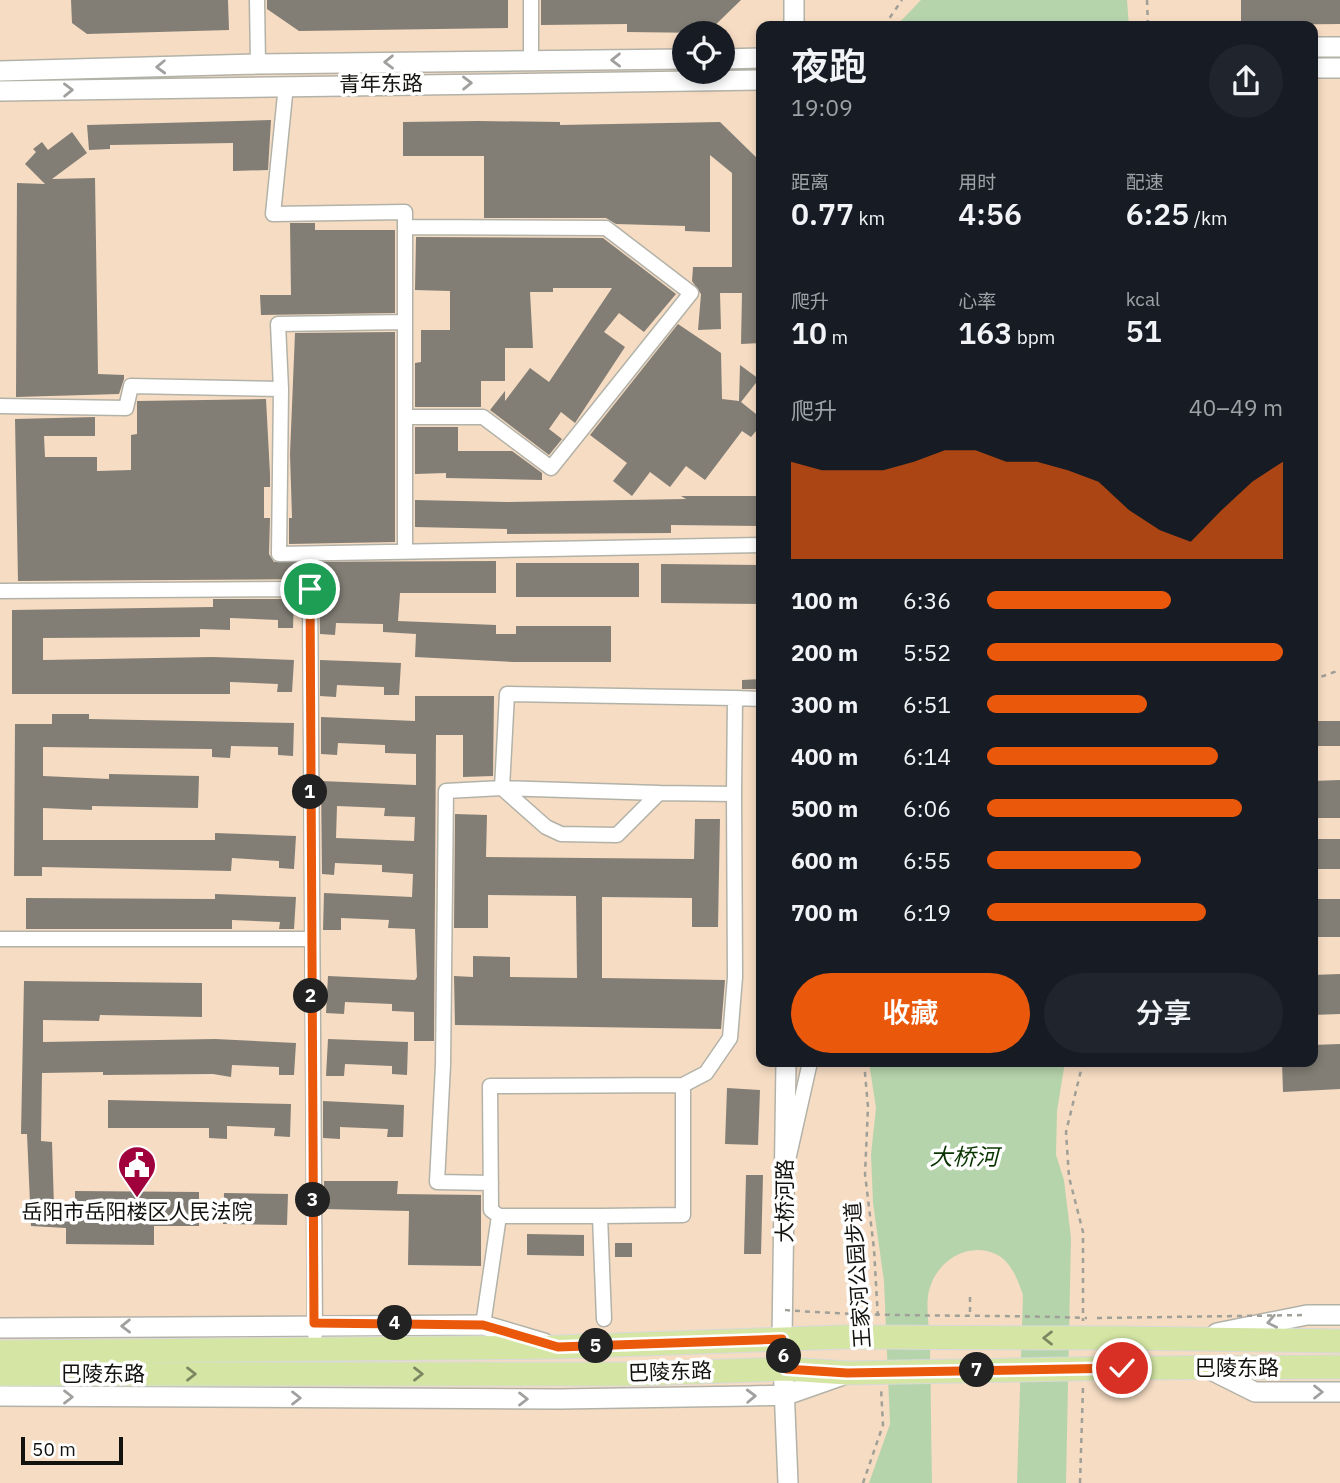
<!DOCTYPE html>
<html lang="zh">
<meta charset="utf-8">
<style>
:root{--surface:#171b24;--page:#20242c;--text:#f1f3f6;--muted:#9ea1a6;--accent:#ea580c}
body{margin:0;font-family:"IBM Plex Sans","Noto Sans SC",sans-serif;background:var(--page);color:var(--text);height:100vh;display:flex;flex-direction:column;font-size:26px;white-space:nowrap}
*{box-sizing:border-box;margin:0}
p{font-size:23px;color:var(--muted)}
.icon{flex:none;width:38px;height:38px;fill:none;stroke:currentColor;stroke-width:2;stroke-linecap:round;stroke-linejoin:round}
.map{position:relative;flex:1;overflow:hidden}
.panel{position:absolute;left:756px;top:21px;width:562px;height:1046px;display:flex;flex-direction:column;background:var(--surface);border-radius:14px;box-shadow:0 4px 10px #0003}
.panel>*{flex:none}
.tools{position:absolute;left:672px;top:21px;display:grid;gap:14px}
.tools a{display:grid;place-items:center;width:63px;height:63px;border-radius:50%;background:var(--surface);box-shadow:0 4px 10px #0003;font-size:35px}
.scale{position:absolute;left:21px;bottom:18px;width:102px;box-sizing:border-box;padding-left:7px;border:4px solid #12120e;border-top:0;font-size:19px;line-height:24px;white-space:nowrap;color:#12120e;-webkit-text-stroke:5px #fff;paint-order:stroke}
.pin{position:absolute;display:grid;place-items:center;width:60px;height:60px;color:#fff;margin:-30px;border:4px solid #fff;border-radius:50%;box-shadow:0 2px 7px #0007}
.km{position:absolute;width:35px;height:35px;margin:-18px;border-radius:50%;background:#222;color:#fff;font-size:19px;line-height:35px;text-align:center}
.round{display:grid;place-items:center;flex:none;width:74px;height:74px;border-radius:37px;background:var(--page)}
.summary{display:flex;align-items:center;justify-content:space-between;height:119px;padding:0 35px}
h1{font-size:38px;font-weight:600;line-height:52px}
.metrics{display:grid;grid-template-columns:repeat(3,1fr);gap:10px;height:119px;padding:7px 35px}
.metrics div{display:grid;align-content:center}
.metrics b{font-size:30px;font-weight:600}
.metrics small{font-size:19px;font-weight:400}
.metrics p{font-size:19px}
.chart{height:196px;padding:14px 35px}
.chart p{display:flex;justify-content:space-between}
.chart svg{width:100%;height:126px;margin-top:7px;fill:var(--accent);opacity:.7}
.action{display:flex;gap:14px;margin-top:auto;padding:14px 35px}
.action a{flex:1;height:80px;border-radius:42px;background:var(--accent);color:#fff;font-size:28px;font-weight:600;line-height:80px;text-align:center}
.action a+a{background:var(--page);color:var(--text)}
ul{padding:0 35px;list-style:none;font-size:23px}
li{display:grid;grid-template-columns:112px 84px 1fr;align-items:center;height:52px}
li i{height:18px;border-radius:9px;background:var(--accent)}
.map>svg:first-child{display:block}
.green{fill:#f6dcc3;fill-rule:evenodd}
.water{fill:#b5d4ac}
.building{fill:#827e75;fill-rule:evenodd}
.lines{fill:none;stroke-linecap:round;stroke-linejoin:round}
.street-casing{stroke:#b3b2a8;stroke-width:17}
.secondary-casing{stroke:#b3b2a8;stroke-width:22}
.primary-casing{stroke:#d9d9d8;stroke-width:25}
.path{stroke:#a0a098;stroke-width:2.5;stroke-dasharray:5 5;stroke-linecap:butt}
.street{stroke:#fff;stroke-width:14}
.secondary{stroke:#fff;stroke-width:19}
.primary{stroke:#d4e5a4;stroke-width:23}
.primary-bridge-casing{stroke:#d9d9d8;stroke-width:25;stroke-linecap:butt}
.path-bridge{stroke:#a0a098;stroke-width:2.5;stroke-dasharray:5 5;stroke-linecap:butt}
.primary-bridge{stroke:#d4e5a4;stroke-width:23}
.oneway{stroke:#a0a09f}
.oneway2{stroke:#7d8660}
.route-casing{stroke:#fff;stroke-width:14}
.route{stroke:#ea580c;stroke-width:9}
.labels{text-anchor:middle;stroke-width:7;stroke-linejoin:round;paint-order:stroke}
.street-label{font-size:21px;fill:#12120e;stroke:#fff}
.poi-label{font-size:21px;fill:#12120e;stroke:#fff}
.water-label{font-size:23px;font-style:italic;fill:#093400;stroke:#fff}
</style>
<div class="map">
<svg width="1340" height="1483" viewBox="0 0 1340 1483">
<rect width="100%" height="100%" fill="#fbfbf0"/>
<path class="green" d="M0,0H1340V1483H0ZM761,26H1312V1062H761ZM684,33H723V72H684Z"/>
<path class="water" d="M921,0H1127L1129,26H896Z
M869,1062H1065L1057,1111L1056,1155L1064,1180L1071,1238L1066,1483H1017L1023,1295C1015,1272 1007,1251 978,1250C953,1250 932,1270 928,1296C926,1312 930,1332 930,1349C931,1394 931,1438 932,1483H869L890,1424L884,1281L873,1203L871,1154L876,1108Z"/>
<path class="building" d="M71,0H228L229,30L87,34L72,23Z
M267,0H508V28L299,31L267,9Z
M541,0H741L707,33L627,32V24L541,25Z
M1241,0H1340V24L1241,25Z
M271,120L268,170L233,171V143L110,145V149L89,150L87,125Z
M478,121L560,122V125L720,122L761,162V343L741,344L742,293H720L721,329L698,330L701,294L692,281L693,267H732V173L710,155V232L685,231V226L616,224L606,218H484V156H403V122Z
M72,132L87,153L52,179L95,178L98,374L124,375V379L119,394L16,397L17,183L45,184L25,164L36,152L33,149L42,142L48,150Z
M290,223H315V230H395V313L261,315L260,295H291Z
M416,237L603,238L676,294L644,332L619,313L604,332L625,347L575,423L561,412L549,429L562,439L549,455L490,410L505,391V401L530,368L549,382L612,288H553V292H530L533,348H505V381H481V407H415V363L421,362V330H450V291L415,290Z
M678,324L721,353L722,399L739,401L740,365L759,379L741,402L761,418V425L751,437L742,431L705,480L686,466L670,487L650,472L632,496L613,481L627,463L590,435Z
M395,332V542L289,544V518H292L290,454L295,333Z
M266,399L270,474V487H264V518H270L269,554L274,562L496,561V593H400L398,621L496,625V634H516V626H611V662H513L415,657L416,634L383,632V624L336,623L335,635L320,634L319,582L311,579L18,581L15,419L95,417V436H44L45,457H97V471L131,470V435L137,434V401Z
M415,427H458V451H512L542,473V480L446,478V473L415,474Z
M681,496H760V526L671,525V533L507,534V529L415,527V500L507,502L686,499Z
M516,563H639V597H516Z
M661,564L761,565V604L661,603Z
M213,599H294L293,628H278V620L230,618V630L200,629V637L43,638V660L213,657L294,660L292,692H277L278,684L230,682V694H12V610L213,607Z
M320,660L401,663L399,695H384V687L337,685L336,697L320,696Z
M761,679V689H742V680Z
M415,696H494L493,776L463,777V735H436L434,1041H414V1012L392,1011V1004L345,1002L344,1014L326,1013L328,976L415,980L417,977L415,929L388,928L389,920L341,918V930H323L324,893L412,897L413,874L382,872V865L335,863L334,875L322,874L321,781L416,785V754L385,753V745L338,743L337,755L321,754V717L415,721ZM337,806L385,808L384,816L415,817L414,841L336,838Z
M52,714H89V719L294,723L293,756L278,755V747L231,746L230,758L212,757V749L43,747V776L109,779V774L199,776L198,808L92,806V810L43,808V840H215V833L296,836L294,869L279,868V861L232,858L231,871L42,867V876H14L15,724H52Z
M1315,721H1340V746H1312Z
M1340,780V818H1312V781Z
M455,814L487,815L486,857L694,859L695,819H720L718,927H692V898L602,897V978L725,980L721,1029L455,1025L454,976L473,977V956L510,957V977L577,978L576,896L488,895V928H454Z
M1312,839H1340V869H1312Z
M215,894L296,897L294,929H279L280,922L232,920V929H26V898L215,899Z
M1312,899H1340V937H1312Z
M1340,974V1014L1312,1015V975Z
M24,981L202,983V1017L100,1015L99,1021L43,1020V1042L215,1039L296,1043L294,1075H279V1067L232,1065L231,1077L213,1074L103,1075V1072L42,1073L41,1141L52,1142L54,1207H75V1191L199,1192V1226H154V1245L66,1244V1228L31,1226L27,1134H21Z
M328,1039L408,1042L407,1075L392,1074V1066L345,1064L344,1076H326Z
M1340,1044V1089L1283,1092L1282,1062H1312V1045Z
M727,1088L760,1090L758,1145L725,1144Z
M108,1100L291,1104L290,1137L274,1136L275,1128L227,1126V1139L209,1138V1128H108Z
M323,1101L404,1105L403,1137H387L388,1129L340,1127V1139L323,1138Z
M746,1175H763L761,1254H744Z
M324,1181H398L397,1194L481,1195V1266L408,1265L409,1211L324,1209Z
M224,1193L288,1194L287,1225L223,1224Z
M527,1234L584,1235V1256L527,1255Z
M615,1243H632V1257H615Z"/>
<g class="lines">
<defs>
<path id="street" d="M257,0L258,64
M531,61V0
M286,85L273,214L405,212V551
M405,227L606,228L691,293L551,468L483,417H405
M281,389L278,324L405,322
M0,406L126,408L131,386L281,389L279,554L761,545
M0,591L310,589L315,1334
M735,698L734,794L659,793L617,835L561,834L546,827L502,788L507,694L735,698L761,699
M0,939H310
M683,1085L706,1073L730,1038L735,977L734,794
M788,1160L810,1062
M491,1183L437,1182L443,1065L446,791L502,788L659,793
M499,1216H600
M483,1325L499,1216L491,1210L490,1086L683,1085V1215L600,1216L604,1319"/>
<path id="secondary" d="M794,26V0
M1312,47H1340
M723,59L761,58
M1312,68H1340
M0,71L258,64L684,59
M0,91L761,80
M786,1062L782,1339L788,1483
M0,1328L483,1325L544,1343
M1217,1333L1307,1315H1340
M1207,1368L1255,1392H1340
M0,1396L560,1399L749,1396L786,1395L843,1375"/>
<path id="primary" d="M1116,1338L1340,1341
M0,1352L558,1347L844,1337
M1122,1368L1340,1367
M0,1374H634L786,1369L847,1373"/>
</defs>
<use href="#street" class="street-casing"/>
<use href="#secondary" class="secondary-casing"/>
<use href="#primary" class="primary-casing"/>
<path class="path" d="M1147,0L1148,26
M884,26L902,0
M1312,680L1340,670
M864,1062L868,1107L865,1174L874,1249L878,1319
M1083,1062L1066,1132L1069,1177L1083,1232V1321
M970,1297V1314
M863,1483L883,1425L881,1388
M1080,1483L1083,1387"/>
<use href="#street" class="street"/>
<use href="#secondary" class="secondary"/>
<use href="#primary" class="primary"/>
<defs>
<path id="primary-bridge" d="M844,1337L1116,1338
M847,1373L1122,1368"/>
</defs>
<use href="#primary-bridge" class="primary-bridge-casing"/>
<path class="path-bridge" d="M785,1310C885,1318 986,1314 1087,1318
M1097,1318L1307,1315"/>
<use href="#primary-bridge" class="primary-bridge"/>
</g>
<defs><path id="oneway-chevron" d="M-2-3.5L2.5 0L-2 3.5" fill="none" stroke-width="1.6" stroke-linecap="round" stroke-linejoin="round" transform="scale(1.75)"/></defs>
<g class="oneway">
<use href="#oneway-chevron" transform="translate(616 60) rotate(179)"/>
<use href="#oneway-chevron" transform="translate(389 62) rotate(179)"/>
<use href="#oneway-chevron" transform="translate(161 67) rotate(178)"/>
<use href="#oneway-chevron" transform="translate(467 83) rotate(-1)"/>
<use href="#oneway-chevron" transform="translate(68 90) rotate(-1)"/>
<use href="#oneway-chevron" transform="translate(1272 1322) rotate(169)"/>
<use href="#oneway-chevron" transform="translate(126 1326) rotate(179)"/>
<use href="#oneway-chevron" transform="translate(1318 1392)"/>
<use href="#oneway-chevron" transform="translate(751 1396) rotate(-2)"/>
<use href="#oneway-chevron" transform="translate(68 1397)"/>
<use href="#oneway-chevron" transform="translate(296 1398)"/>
<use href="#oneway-chevron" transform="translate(523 1399)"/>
</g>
<g class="oneway2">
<use href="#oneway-chevron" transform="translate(1048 1338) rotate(-180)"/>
<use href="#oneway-chevron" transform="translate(191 1374)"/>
<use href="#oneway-chevron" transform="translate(418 1374)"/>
</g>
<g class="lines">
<defs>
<path id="route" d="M310,589L314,1323L483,1325L558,1347L782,1339L786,1369L847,1373L1122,1368"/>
</defs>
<use href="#route" class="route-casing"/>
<use href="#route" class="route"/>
</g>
<defs>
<symbol id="civic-pin" viewBox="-11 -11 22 30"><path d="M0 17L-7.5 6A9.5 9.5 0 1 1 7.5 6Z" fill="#a0003b" stroke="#fff"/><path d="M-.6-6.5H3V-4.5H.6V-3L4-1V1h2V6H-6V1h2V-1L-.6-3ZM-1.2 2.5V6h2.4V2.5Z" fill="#fff"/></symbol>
</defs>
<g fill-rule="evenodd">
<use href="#civic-pin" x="115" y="1143" width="44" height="60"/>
</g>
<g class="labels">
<g class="street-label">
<text transform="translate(381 84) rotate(-1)" y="7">青年东路</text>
<text transform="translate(785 1201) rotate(-90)" y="7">大桥河路</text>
<text transform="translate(858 1275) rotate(-94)" y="7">王家河公园步道</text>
<text x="1237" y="1375">巴陵东路</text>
<text transform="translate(670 1372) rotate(-2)" y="7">巴陵东路</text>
<text x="103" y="1381">巴陵东路</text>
</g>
<g class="poi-label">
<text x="137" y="1219">岳阳市岳阳楼区人民法院</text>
</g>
<g class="water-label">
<text x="964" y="1165">大桥河</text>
</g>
</g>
</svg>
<div class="tools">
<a><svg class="icon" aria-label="locate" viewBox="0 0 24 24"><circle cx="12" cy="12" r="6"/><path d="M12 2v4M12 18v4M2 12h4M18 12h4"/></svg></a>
</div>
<div class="scale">50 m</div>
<div class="pin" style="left:310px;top:589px;background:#1e9e55"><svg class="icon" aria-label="arrive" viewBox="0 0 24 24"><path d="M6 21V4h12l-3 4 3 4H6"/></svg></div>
<div class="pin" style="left:1122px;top:1368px;background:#d93025"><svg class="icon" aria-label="check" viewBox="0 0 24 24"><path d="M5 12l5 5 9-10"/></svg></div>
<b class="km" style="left:310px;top:792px">1</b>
<b class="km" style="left:311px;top:996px">2</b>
<b class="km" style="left:313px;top:1200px">3</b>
<b class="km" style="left:395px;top:1323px">4</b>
<b class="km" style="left:596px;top:1346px">5</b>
<b class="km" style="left:784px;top:1356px">6</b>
<b class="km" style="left:977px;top:1370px">7</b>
<section class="panel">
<div class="summary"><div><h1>夜跑</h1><p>19:09</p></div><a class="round"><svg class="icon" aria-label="share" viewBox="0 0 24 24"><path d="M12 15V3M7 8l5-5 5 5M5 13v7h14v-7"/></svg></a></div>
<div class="metrics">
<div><p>距离</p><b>0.77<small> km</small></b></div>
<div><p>用时</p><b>4:56</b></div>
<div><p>配速</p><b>6:25<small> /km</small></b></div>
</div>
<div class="metrics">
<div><p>爬升</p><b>10<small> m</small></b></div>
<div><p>心率</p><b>163<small> bpm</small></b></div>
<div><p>kcal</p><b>51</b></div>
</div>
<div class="chart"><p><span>爬升</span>40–49 m</p>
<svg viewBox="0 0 160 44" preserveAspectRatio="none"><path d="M0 44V10L10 13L20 13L30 13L40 10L50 6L60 6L70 10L80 10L90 13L100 17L110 27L120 34L130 38L140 27L150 17L160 10V44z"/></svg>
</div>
<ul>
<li><b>100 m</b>6:36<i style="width:62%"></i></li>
<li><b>200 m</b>5:52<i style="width:100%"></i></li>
<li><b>300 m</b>6:51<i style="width:54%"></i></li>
<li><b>400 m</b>6:14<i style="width:78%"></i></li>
<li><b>500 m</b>6:06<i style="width:86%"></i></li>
<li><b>600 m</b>6:55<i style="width:52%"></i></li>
<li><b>700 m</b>6:19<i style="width:74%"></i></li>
</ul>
<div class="action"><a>收藏</a><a>分享</a></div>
</section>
</div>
